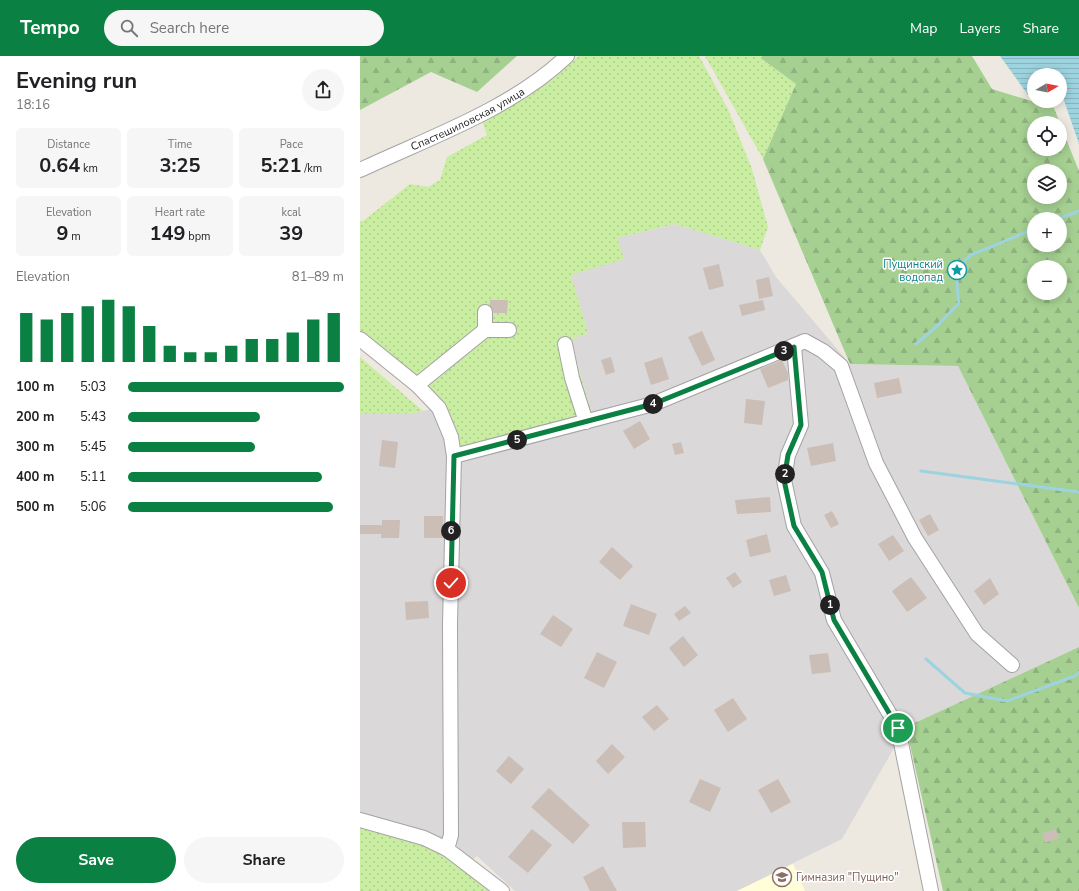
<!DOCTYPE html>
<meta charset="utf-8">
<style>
:root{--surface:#fff;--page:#f6f6f6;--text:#202124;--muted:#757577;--accent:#0b8043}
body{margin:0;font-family:"Nunito Sans",sans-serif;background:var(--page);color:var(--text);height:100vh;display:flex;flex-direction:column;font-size:15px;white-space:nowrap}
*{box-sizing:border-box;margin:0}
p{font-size:13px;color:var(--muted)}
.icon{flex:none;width:22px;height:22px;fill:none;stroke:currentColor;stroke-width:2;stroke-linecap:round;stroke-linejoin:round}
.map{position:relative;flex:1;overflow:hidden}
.panel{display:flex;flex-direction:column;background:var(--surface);width:360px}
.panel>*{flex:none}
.needle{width:26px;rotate:80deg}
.tools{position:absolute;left:667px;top:12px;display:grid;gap:8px}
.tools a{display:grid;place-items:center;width:40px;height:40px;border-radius:50%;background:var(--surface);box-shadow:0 2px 10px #0003;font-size:20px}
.pin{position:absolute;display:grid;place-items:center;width:34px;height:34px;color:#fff;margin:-17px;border:2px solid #fff;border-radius:50%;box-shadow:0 1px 4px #0007}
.km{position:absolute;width:20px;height:20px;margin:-10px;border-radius:50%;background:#222;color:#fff;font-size:11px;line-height:20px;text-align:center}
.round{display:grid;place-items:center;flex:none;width:42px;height:42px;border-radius:21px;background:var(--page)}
.summary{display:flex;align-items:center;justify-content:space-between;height:68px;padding:0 16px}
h1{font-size:22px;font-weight:700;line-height:30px}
.stats{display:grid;grid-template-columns:repeat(3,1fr);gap:6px;height:68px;padding:4px 16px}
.stats div{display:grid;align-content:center;border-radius:6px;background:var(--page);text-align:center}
.stats b{font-size:20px;font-weight:700}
.stats small{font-size:11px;font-weight:400}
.stats p{font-size:11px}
.chart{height:112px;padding:8px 16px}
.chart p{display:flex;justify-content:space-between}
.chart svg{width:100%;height:72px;margin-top:4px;stroke:var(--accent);stroke-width:6}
.primary-button{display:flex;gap:8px;margin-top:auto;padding:8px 16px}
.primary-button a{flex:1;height:46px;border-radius:24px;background:var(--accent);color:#fff;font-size:16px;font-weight:700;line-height:46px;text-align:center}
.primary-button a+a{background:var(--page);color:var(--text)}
ul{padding:0 16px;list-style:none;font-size:13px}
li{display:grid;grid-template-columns:64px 48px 1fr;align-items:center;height:30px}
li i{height:10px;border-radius:5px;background:var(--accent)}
header{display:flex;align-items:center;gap:24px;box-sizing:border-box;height:56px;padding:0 20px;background:var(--accent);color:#fff}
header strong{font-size:19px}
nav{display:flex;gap:22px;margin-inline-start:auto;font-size:14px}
.search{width:280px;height:36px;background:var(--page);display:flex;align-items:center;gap:10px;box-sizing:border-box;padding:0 14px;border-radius:22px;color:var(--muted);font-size:15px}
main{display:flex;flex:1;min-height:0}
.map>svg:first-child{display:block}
.residential{fill:#dad8d8}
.education{fill:#fffed8}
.grass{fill:url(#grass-dots)}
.forest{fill:url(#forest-firs);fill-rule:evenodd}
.water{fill:url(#water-rules)}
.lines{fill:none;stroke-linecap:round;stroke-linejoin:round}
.stream{stroke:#9dd3df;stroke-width:3}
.building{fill:#cabeb6}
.minor-casing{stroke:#a3a3a3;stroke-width:16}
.minor{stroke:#fff;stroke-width:14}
.route-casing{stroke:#fff;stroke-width:8}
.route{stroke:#0b8043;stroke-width:5}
.labels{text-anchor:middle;stroke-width:3;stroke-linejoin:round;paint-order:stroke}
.street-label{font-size:11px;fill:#1c1c1c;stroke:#fff}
.culture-label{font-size:11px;fill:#0d838f;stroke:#fff;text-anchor:end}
.education-label{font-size:11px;fill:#785e54;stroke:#fff;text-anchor:start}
</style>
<header>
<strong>Tempo</strong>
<div class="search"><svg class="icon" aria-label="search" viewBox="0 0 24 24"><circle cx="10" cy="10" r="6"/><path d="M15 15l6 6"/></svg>Search here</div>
<nav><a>Map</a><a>Layers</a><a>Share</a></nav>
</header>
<main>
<section class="panel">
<div class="summary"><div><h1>Evening run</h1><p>18:16</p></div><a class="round"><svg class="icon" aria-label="share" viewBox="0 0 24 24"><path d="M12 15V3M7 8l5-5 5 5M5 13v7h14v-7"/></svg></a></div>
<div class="stats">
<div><p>Distance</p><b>0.64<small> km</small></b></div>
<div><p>Time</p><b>3:25</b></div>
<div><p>Pace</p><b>5:21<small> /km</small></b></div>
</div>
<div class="stats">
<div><p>Elevation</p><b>9<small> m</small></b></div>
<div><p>Heart rate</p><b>149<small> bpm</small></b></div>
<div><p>kcal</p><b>39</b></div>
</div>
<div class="chart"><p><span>Elevation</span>81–89 m</p>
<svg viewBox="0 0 160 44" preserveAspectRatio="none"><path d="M5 44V14M15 44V18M25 44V14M35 44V10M45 44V6M55 44V10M65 44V22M75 44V34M85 44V38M95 44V38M105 44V34M115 44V30M125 44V30M135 44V26M145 44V18M155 44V14"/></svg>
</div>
<ul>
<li><b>100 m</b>5:03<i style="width:100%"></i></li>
<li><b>200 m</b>5:43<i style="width:61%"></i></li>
<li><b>300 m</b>5:45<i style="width:59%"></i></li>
<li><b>400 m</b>5:11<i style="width:90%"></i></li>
<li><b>500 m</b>5:06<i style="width:95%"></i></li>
</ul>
<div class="primary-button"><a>Save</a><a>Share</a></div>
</section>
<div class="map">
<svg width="719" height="835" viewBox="0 0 719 835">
<defs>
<pattern id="grass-dots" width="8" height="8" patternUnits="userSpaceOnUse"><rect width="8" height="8" fill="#c9eda1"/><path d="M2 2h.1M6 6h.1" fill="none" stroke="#accb8a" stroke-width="1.8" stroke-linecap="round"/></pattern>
<pattern id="forest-firs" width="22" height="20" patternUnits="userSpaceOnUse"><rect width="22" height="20" fill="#a6d092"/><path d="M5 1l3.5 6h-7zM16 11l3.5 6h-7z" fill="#8eb27d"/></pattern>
<pattern id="water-rules" width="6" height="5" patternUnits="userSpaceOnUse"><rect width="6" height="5" fill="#9dd3df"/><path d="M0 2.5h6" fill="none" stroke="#87b5bf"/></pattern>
</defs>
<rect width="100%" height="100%" fill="#eee9e0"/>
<path class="residential" d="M315,168L400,194L416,221L490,308L598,310L719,552V591L546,671L482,783L377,835H155L117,800L112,804L100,798L98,790L47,773L0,760V358H46L78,352L232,357L210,283L228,277L210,219L263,203L257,182Z"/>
<path class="education" d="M433,808L445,835H377Z"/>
<path class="grass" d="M219,0H339L368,53L392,113L408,171L400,194L315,168L257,182L264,203L211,219L228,277L210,284L232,357L94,396L78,352L0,277V165H3L50,128L68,131L80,124L87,101L127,79L122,65L193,23Z
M345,0H402V3L436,28L403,103Z
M0,301L63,355L46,358H0Z
M0,767L64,786L138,835H0Z"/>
<path class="forest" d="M0,0H157L117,36L71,16L0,54Z
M402,0H612L632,33L694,52L700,67H674V93H700V68L719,115V552L598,310L490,308L403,103L436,28L402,3ZM674,115H700V141H674ZM674,163H700V189H674ZM674,211H700V237H674Z
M719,591V835H583L546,671Z"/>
<path class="water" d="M640,0H719V88L700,33V19H674V38L668,39Z"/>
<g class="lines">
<path class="stream" d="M698,163L719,155
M556,288L577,270L599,247C596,228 594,210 611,199L674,173
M561,415L719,436
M566,603L605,637L647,645L715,620L719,616"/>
</g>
<path class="building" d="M359,208L364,230L349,234L343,212Z
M409,221L413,240L399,243L396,224Z
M130,244H148L147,257H134L130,249Z
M403,244L405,254L382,260L379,249Z
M342,275L355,304L342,310L328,281Z
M251,301L255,316L246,319L241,304Z
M302,301L309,323L291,329L284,307Z
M422,304L428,317V324L408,332L400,313Z
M539,322L542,337L517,342L514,327Z
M386,343L405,345L402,369L384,367Z
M280,365L290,383L274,393L263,375Z
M22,384L38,386L35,412L19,410Z
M321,386L324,397L315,399L312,388Z
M473,387L476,405L451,410L447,392Z
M410,441L411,456L377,458L375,444Z
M472,455L479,468L471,472L464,459Z
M570,458L579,474L568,480L559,464Z
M64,460H83V482H64Z
M22,464H40L39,482H21V478H0V469H22Z
M407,478L411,496L390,501L386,484Z
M533,479L544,495L529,505L518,488Z
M252,491L273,510L260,524L239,506Z
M375,516L382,526L373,532L366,522Z
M426,519L431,535L414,540L409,524Z
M551,521L567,542L547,556L532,535Z
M630,522L639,538L624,549L614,535Z
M68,545L69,562L46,564L45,546Z
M271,548L297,558L289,579L263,570Z
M325,550L331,557L319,565L314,558Z
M193,559L213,573L201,591L180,578Z
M323,580L338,599L324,611L309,592Z
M237,596L257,606L244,632L224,622Z
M468,597L471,616L452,618L449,599Z
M373,642L387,663L368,676L354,654Z
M297,649L309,663L294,675L282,661Z
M252,688L265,701L248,718L236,705Z
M149,700L164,713L151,728L136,715Z
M340,723L361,732L350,756L329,746Z
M418,723L431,746L411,757L398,734Z
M189,732L230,769L213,788L171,751Z
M262,766H285L286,791L263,792Z
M172,773L192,789L168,817L148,801Z
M696,773L699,782L685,787L682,777Z
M243,810L257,835H230L223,821Z"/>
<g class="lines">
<defs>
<g id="minor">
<path id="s1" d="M0,114C68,82 152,53 207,0"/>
<path d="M125,274H149"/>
<path d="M0,283L57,329L79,352L91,381L94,400"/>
<path d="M205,288L212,322L226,366"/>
<path d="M434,291L441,369L428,399L424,424L434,470L462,517L474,564L538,672L571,835"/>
<path d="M57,329L125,274V256"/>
<path d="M0,764L64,782L87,793L142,835"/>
<path d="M87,793L91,779L90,568L94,400L293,348L445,285L463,295L481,310L516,407L555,482L617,578L652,609"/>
</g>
</defs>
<use href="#minor" class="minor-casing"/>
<use href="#minor" class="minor"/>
</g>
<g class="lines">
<defs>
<path id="route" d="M91,527L94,400L293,348L434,291L441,369L428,399L424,424L434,470L462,516L474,564L538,672"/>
</defs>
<use href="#route" class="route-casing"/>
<use href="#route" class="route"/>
</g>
<defs>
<symbol id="sight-ring" viewBox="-11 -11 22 22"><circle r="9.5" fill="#fff" stroke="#0f9aa8" stroke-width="1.5"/><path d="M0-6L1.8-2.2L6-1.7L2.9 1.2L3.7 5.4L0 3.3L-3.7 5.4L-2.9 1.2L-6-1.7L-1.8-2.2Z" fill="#0f9aa8"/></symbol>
<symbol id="school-ring" viewBox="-11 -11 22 22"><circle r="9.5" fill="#fff" stroke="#8d6e63" stroke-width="1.5"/><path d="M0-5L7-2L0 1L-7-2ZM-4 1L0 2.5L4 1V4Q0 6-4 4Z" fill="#8d6e63"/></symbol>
</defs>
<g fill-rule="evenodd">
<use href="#sight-ring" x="586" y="203" width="22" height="22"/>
<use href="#school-ring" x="411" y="810" width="22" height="22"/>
</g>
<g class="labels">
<g class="street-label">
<text dy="4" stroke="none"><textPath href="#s1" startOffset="119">Спастешиловская улица</textPath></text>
</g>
<g class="culture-label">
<text x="583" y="212">Пущинский<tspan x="583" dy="13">водопад</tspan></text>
</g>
<g class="education-label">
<text x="436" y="825">Гимназия "Пущино"</text>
</g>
</g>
</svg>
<div class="tools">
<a><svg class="needle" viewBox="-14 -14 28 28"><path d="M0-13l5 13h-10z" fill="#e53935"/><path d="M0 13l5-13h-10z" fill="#757577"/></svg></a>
<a><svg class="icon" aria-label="locate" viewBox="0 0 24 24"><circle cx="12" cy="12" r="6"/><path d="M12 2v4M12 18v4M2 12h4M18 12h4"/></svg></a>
<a><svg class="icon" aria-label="layers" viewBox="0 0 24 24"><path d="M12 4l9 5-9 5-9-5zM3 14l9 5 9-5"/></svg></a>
<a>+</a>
<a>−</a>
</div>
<div class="pin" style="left:538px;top:672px;background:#1e9e55"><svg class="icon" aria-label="arrive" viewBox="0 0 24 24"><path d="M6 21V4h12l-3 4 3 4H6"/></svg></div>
<div class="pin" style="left:91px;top:527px;background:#d93025"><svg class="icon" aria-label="check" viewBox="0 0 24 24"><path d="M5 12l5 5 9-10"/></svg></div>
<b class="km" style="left:470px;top:549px">1</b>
<b class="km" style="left:425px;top:418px">2</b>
<b class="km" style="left:424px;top:295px">3</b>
<b class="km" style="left:293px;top:348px">4</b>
<b class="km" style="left:157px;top:384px">5</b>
<b class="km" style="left:91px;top:475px">6</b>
</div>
</main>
